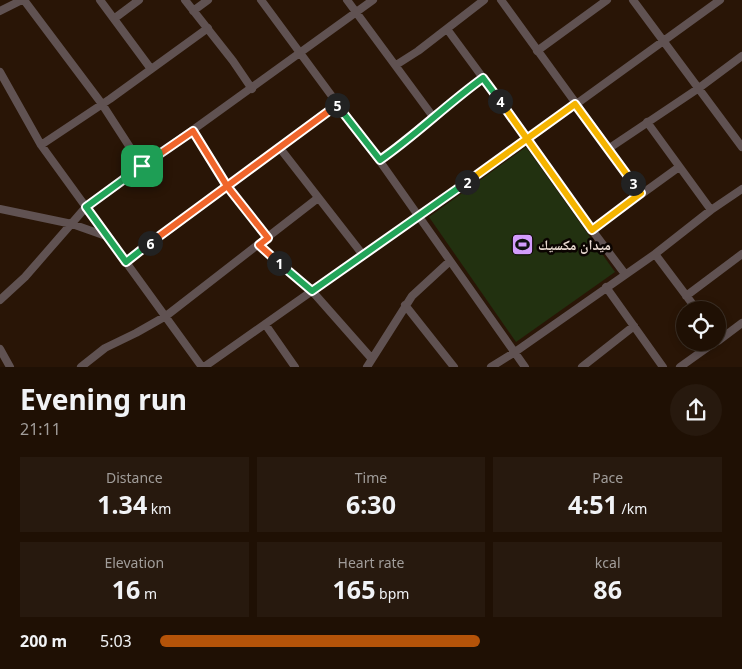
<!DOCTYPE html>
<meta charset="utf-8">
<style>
:root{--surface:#1f1004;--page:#27190e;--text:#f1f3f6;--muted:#a19d9a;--line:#3c3026;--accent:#b45309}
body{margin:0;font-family:"Noto Sans","Noto Naskh Arabic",sans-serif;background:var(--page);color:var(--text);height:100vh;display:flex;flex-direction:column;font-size:19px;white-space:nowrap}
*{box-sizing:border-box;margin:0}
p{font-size:16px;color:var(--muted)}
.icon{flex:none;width:28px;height:28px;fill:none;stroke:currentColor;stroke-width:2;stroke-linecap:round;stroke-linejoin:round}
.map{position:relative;height:367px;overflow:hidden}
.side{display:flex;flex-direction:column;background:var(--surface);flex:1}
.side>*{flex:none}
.fabs{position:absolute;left:676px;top:301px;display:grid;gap:10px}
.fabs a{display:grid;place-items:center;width:50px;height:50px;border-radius:50%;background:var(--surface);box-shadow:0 2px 8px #0003,0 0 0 1px var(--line);font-size:25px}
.pin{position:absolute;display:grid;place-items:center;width:42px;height:42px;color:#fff;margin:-21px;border-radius:10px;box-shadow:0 2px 8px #0006}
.km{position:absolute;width:25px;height:25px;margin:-12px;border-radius:50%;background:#222;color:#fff;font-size:14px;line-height:25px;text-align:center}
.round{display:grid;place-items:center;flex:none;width:52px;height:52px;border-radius:26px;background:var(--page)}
.head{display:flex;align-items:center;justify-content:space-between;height:85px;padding:0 20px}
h1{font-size:28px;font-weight:700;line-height:38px}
.metrics{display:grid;grid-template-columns:repeat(3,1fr);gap:8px;height:85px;padding:5px 20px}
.metrics div{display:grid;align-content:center;border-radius:0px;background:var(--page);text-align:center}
.metrics b{font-size:25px;font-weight:700}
.metrics small{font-size:14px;font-weight:400}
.metrics p{font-size:14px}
ul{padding:0 20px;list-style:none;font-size:16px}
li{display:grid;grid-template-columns:80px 60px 1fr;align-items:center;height:38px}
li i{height:12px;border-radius:6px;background:var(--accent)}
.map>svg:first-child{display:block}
.green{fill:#223110}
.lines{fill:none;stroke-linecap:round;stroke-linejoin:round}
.street{stroke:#605252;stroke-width:8}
.split-1-casing{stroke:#fff;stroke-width:10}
.split-2-casing{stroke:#fff;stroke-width:10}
.split-3-casing{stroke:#fff;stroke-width:10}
.split-4-casing{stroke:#fff;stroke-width:10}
.split-5-casing{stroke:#fff;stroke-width:10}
.split-6-casing{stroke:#fff;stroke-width:10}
.split-7-casing{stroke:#fff;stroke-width:10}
.split-1{stroke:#f0652b;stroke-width:6}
.split-2{stroke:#22a559;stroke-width:6}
.split-3{stroke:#f5b400;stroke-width:6}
.split-4{stroke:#f5b400;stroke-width:6}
.split-5{stroke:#22a559;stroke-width:6}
.split-6{stroke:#f0652b;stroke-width:6}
.split-7{stroke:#22a559;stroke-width:6}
.labels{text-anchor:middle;stroke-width:5;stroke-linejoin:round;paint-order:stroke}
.poi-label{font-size:14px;font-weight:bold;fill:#e8d9d0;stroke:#0b0401;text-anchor:start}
</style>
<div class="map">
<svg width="742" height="367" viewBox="0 0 742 367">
<rect width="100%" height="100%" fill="#291506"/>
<path class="green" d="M526,147L615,272L516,342L429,217Z"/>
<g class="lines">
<path class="street" d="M24,0L102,104L142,166
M100,0L151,69
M185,0L233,61L252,89
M261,0L379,160L525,367
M347,0L434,118
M501,0L641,193
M633,0L742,147
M0,11L22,0
M193,11L208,0
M115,18L139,0
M447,29L528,139L592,230L625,274
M537,51L607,0
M396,65L418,51L484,0
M0,72L41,145L202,367
M647,122L711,210
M193,131L227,186L268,238
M41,145L110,99L208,28
M279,147L363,255
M608,149L699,88L742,56
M379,160C416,135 447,103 483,78
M0,209L72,224L106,236
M592,230L679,167
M259,245L312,291L372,359
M655,254L697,310
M126,262L337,104
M606,287L663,367
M686,296L742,254
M0,300L25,277L86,207L373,0
M405,305L454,367
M265,324L295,367
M718,341L742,323
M0,349L10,367
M81,367L105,348L136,333L166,316L318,198
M204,367L528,139L720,0
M367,367L412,296L450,261
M491,367L515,352L655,254L711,210L742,189
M582,367L634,326
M680,367L715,342"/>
</g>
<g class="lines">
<defs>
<path id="split-1" d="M142,166L193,131L227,186L268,238L259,245L279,263"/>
<path id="split-2" d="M279,263L312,291L467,182"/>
<path id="split-3" d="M467,182L575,104L633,183"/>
<path id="split-4" d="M500,101L592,230L641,193L633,183"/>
<path id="split-5" d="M337,105L380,160C416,135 447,104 483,78L500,101"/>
<path id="split-6" d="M150,243L337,105"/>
<path id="split-7" d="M142,166L86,207L126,262L150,243"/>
</defs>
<use href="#split-1" class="split-1-casing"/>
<use href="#split-2" class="split-2-casing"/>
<use href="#split-3" class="split-3-casing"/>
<use href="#split-4" class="split-4-casing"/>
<use href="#split-5" class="split-5-casing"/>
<use href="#split-6" class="split-6-casing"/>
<use href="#split-7" class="split-7-casing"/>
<use href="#split-1" class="split-1"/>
<use href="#split-2" class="split-2"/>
<use href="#split-3" class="split-3"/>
<use href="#split-4" class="split-4"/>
<use href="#split-5" class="split-5"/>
<use href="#split-6" class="split-6"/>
<use href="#split-7" class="split-7"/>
</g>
<defs>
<symbol id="stadium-square" viewBox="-11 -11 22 22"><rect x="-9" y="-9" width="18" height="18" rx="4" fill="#d39cfc" stroke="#0b0401"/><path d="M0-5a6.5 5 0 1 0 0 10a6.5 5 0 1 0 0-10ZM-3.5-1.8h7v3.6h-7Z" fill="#111"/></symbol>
</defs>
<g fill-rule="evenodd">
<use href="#stadium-square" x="510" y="232" width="25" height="25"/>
</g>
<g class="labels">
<g class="poi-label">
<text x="538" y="250">ميدان مكسيك</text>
</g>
</g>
</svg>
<div class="fabs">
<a><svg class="icon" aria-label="locate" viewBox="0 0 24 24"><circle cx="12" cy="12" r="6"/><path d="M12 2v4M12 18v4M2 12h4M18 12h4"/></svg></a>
</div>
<div class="pin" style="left:142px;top:166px;background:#1e9e55"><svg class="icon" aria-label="arrive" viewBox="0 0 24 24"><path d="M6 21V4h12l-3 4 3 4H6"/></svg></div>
<b class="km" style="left:279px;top:263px">1</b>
<b class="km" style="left:467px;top:182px">2</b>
<b class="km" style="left:633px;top:183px">3</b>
<b class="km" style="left:500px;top:101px">4</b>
<b class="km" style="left:337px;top:105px">5</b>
<b class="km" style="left:150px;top:243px">6</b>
</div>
<section class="side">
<div class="head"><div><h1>Evening run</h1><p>21:11</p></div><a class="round"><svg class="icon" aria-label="share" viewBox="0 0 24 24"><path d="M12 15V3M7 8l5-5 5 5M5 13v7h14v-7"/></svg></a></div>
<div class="metrics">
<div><p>Distance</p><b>1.34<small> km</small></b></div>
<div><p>Time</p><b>6:30</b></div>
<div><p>Pace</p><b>4:51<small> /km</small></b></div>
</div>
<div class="metrics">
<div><p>Elevation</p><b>16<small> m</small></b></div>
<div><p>Heart rate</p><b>165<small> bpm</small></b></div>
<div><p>kcal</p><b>86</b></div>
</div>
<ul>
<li><b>200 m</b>5:03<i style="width:57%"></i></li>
</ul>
</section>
